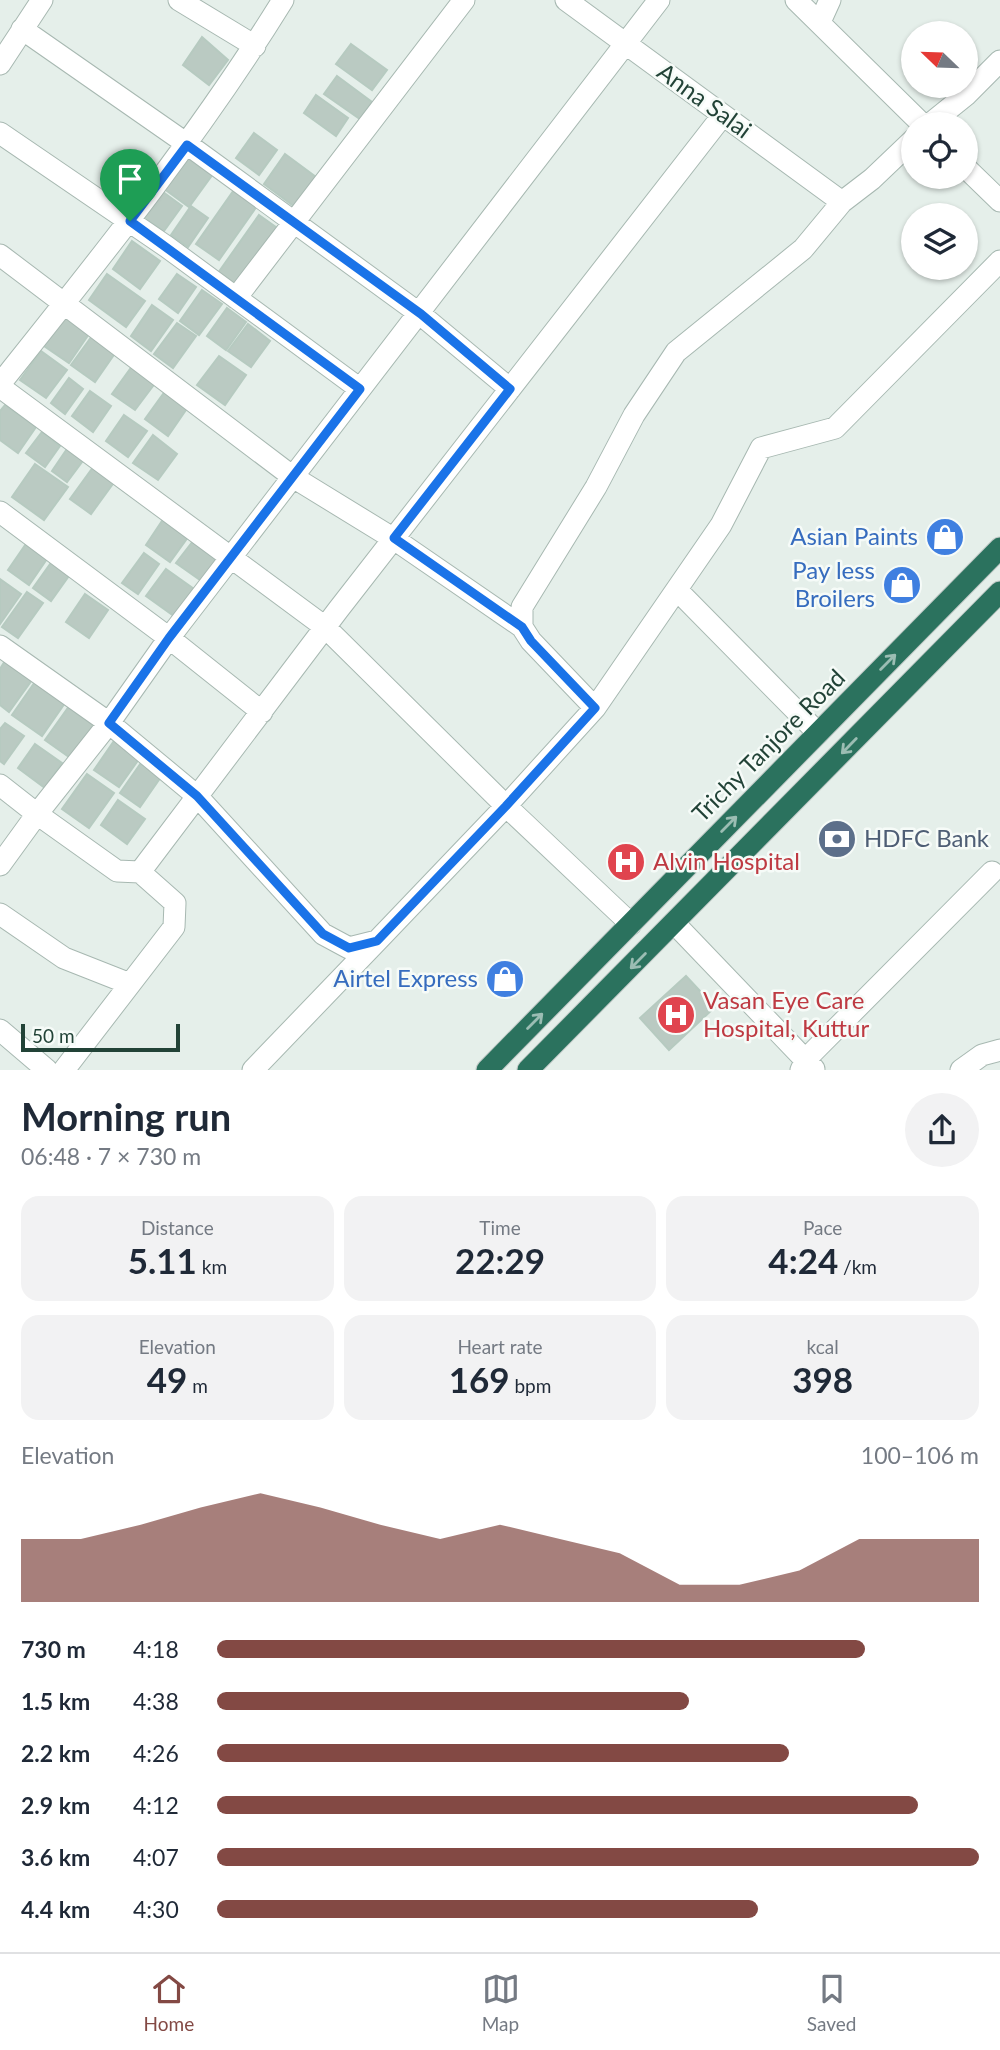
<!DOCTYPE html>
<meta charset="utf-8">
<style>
:root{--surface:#fff;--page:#f2f2f3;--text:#1f2937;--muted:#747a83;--line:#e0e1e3;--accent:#834944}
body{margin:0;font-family:Lato,sans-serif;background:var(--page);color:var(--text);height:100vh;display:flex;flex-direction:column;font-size:26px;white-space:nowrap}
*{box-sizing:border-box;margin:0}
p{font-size:23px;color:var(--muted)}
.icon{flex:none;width:38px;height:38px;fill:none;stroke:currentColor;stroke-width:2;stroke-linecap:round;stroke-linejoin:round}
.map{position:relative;height:1070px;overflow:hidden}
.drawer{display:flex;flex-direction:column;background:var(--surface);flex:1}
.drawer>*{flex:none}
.needle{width:46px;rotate:293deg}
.fabs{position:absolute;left:901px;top:21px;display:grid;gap:14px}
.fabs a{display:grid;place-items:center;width:77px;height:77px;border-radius:50%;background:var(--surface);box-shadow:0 2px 5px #0004;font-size:35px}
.scale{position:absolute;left:21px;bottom:18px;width:159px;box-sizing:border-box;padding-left:7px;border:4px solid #224337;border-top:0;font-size:19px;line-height:24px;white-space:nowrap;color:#224337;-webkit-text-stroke:5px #f6fbf8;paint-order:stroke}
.pin{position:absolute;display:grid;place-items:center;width:60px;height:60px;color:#fff;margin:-72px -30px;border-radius:50% 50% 50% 0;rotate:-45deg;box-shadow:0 0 7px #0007}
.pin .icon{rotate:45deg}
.round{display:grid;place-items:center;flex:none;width:74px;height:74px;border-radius:37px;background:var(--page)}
.summary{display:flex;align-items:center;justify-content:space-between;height:119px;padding:0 21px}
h1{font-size:38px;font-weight:700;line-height:52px}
.stats{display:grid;grid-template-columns:repeat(3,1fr);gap:10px;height:119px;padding:7px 21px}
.stats div{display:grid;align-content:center;border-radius:18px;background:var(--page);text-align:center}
.stats b{font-size:35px;font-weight:700}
.stats small{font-size:19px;font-weight:400}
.stats p{font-size:19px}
.chart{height:196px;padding:14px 21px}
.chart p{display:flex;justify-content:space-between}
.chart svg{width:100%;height:126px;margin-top:7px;fill:var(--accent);opacity:.7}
ul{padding:0 21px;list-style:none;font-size:23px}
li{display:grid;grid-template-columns:112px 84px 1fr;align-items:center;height:52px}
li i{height:18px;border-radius:9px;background:var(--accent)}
.menu{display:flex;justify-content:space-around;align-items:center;height:98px;border-top:2px solid var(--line);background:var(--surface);font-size:19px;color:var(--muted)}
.menu a{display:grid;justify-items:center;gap:4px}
.menu .active{color:var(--accent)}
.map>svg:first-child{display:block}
.building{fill:#bacac2;stroke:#b6cac0;stroke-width:2}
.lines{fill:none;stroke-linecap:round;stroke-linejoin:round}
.street-casing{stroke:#a7b8b1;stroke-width:23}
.highway-casing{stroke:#c1cac7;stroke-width:23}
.street{stroke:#fff;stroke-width:21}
.highway{stroke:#2b725e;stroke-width:21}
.oneway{stroke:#9bbdb3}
.route-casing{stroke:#fff;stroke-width:14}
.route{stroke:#1a73e8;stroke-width:9}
.labels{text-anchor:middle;stroke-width:5;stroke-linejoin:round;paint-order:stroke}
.street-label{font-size:24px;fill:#224337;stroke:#f6fbf8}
.shop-label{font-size:24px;fill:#366cbe;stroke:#f6fbf8;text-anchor:end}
.service-label{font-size:24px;fill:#4e5e75;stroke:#f6fbf8;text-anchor:start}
.health-label{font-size:24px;fill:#be3a42;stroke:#f6fbf8;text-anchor:start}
</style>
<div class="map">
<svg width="1000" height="1070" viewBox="0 0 1000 1070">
<rect width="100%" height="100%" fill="#e5efea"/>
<path class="building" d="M202,37L228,60L209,85L183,65Z
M351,44L387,70L372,90L336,64Z
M337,76L372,102L360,119L324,94Z
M316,95L348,118L336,136L304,113Z
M254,133L277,150L259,175L236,158Z
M285,154L316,177L295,207L264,184Z
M186,155L213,174L189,207L163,188Z
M234,190L257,206L219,260L196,244Z
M163,192L182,206L164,231L144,218Z
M191,206L208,218L188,247L171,235Z
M259,215L280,230L239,287L218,273Z
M132,241L160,261L140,289L113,269Z
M107,274L145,301L126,327L89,300Z
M177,274L196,287L178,313L159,299Z
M202,290L222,304L199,335L180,321Z
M152,305L173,320L151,351L131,336Z
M227,308L246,322L226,350L207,336Z
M67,314L91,331L69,363L44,346Z
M177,323L196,336L173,368L154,354Z
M248,324L270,341L251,367L228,351Z
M95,332L118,349L95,382L71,365Z
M41,351L67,370L46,398L20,380Z
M219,356L246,375L225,405L197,385Z
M133,365L156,382L135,410L112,394Z
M69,378L83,389L65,414L51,403Z
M166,390L188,407L168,436L145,419Z
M90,391L111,406L93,432L72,416Z
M5,405L36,427L18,453L0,440V411Z
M124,415L147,431L128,457L106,441Z
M42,432L60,446L45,467L26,453Z
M153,435L177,454L158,480L133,463Z
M69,446L85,458L67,482L52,471Z
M35,464L68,487L44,520L12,497Z
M94,466L115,481L91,514L70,499Z
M166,515L191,533L170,562L146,545Z
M28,541L49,556L29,585L8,570Z
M193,541L219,559L203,582L176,563Z
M144,553L159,564L138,594L122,583Z
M53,560L71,573L51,601L33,588Z
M166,569L194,589L174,616L146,596Z
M0,579L21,594L0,624Z
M27,592L43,603L18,638L2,627Z
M85,594L108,610L89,638L66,622Z
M5,661L32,680L9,712L0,705V669Z
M35,682L65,703L42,736L12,715Z
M70,705L97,724L72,759L45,740Z
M5,723L24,736L4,764L0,761V729Z
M114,741L139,759L119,787L94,770Z
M35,744L62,763L45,788L18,768Z
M143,760L163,774L140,807L120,793Z
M87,774L114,793L89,828L62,809Z
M118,800L145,819L127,844L101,825Z
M686,976L715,1007L669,1050L640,1018Z"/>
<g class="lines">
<defs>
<path id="street" d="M179,0L255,46
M566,0L842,202
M796,0L922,124
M820,22L830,0
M22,29L187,144L420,314L510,389
M0,64L42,0
M930,124L966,95L1000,61
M0,133L167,247L360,389
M914,139L872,179L842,202L803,249L676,352L634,415L596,487L522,607V627L531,641L595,708L721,525L761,448L835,428L1000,261
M966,168L1000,201
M0,255L293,477L394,539L522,627
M236,298L464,0
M0,384C99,260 199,136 283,0
M0,387L325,627L506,806L631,924
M0,512L169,638L262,712
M677,590L818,733
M0,646L109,723L197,796L323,934L349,948L377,941L506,806L595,708
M0,785L37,814L117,871L140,872L338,610L723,115
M0,865L37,814L109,723L169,638L659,0
M0,914L64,958L130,984
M675,924L814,1069
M0,1030L47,1070
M64,1070L174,927L175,903L140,872
M253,1070L377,941
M801,1070L806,1059L992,872
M961,1070L982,1055L1000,1050"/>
<path id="highway" d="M487,1070L1000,548
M528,1070L1000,592"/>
</defs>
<use href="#street" class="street-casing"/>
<use href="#highway" class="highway-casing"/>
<use href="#street" class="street"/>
<use href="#highway" class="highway"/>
</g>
<defs><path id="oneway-shaft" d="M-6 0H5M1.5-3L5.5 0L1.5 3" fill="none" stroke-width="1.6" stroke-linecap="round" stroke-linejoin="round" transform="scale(1.75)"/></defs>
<g class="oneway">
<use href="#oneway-shaft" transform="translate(888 662) rotate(-45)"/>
<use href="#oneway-shaft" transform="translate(849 746) rotate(134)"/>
<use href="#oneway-shaft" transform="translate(729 824) rotate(-45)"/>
<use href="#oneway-shaft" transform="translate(638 961) rotate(135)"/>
<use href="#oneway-shaft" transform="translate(535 1021) rotate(-45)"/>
</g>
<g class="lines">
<defs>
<path id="route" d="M187,145L421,314L510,389L394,538L522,627L531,641L595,708L506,806L377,941L349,948L323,934L197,796L109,723L169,638L360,389L130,221Z"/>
</defs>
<use href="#route" class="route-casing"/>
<use href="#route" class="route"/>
</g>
<defs>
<symbol id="shop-disc" viewBox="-11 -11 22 22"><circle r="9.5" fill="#3f7fe0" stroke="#f6fbf8"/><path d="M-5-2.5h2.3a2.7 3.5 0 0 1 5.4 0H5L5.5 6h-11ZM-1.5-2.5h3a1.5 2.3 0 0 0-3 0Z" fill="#fff"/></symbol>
<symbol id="bank-disc" viewBox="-11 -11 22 22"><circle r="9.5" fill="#5c6f8a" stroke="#f6fbf8"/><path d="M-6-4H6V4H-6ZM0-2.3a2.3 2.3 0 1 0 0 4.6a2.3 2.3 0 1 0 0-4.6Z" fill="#fff"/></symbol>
<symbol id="hospital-disc" viewBox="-11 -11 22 22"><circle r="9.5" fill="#e0444e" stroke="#f6fbf8"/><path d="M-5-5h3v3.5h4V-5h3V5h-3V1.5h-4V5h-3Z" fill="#fff"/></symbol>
</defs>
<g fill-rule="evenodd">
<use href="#shop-disc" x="923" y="515" width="44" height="44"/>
<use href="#shop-disc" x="880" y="563" width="44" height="44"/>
<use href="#bank-disc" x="815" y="817" width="44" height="44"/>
<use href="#hospital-disc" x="604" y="840" width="44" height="44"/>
<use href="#shop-disc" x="483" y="957" width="44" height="44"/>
<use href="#hospital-disc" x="654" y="993" width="44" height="44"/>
</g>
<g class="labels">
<g class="street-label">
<text transform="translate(704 101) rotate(36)" y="8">Anna Salai</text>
<text transform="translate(769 746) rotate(-45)" y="8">Trichy Tanjore Road</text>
</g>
<g class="shop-label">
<text x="918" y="545">Asian Paints</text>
<text x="875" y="579">Pay less<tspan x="875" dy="28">Broilers</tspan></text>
<text x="478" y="987">Airtel Express</text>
</g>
<g class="service-label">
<text x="864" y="847">HDFC Bank</text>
</g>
<g class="health-label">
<text x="653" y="870">Alvin Hospital</text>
<text x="703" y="1009">Vasan Eye Care<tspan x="703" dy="28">Hospital, Kuttur</tspan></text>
</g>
</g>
</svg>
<div class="fabs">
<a><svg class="needle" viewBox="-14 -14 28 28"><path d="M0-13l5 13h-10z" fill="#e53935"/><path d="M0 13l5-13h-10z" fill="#747a83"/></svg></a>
<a><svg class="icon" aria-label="locate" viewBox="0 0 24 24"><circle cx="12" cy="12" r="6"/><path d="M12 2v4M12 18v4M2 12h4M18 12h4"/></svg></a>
<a><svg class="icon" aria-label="layers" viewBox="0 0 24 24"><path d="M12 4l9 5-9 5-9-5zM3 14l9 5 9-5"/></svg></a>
</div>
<div class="scale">50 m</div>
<div class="pin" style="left:130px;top:221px;background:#1e9e55"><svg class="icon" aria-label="arrive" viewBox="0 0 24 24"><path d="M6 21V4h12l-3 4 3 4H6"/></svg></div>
</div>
<section class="drawer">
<div class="summary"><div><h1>Morning run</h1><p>06:48 · 7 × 730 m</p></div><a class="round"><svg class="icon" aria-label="share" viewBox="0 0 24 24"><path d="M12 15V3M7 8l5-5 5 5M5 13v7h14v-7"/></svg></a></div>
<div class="stats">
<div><p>Distance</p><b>5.11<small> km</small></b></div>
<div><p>Time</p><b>22:29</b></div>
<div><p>Pace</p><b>4:24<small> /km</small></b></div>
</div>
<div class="stats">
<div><p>Elevation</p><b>49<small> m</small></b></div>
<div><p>Heart rate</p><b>169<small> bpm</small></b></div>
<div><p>kcal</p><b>398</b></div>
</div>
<div class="chart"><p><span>Elevation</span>100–106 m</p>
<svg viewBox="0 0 160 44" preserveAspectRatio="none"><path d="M0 44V22L10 22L20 17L30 11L40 6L50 11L60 17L70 22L80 17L90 22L100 27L110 38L120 38L130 33L140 22L150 22L160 22V44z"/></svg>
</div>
<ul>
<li><b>730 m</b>4:18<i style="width:85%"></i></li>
<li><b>1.5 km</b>4:38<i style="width:62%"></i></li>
<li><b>2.2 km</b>4:26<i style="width:75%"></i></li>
<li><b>2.9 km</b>4:12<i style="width:92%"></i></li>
<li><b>3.6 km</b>4:07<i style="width:100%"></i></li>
<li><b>4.4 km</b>4:30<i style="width:71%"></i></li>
</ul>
</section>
<nav class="menu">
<a class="active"><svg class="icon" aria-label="home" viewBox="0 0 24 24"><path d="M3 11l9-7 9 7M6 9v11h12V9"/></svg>Home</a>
<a><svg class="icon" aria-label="map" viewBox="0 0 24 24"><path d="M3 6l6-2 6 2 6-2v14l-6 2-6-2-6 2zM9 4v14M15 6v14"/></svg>Map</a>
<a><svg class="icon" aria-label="saved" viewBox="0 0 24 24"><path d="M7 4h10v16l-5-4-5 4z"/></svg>Saved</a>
</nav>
